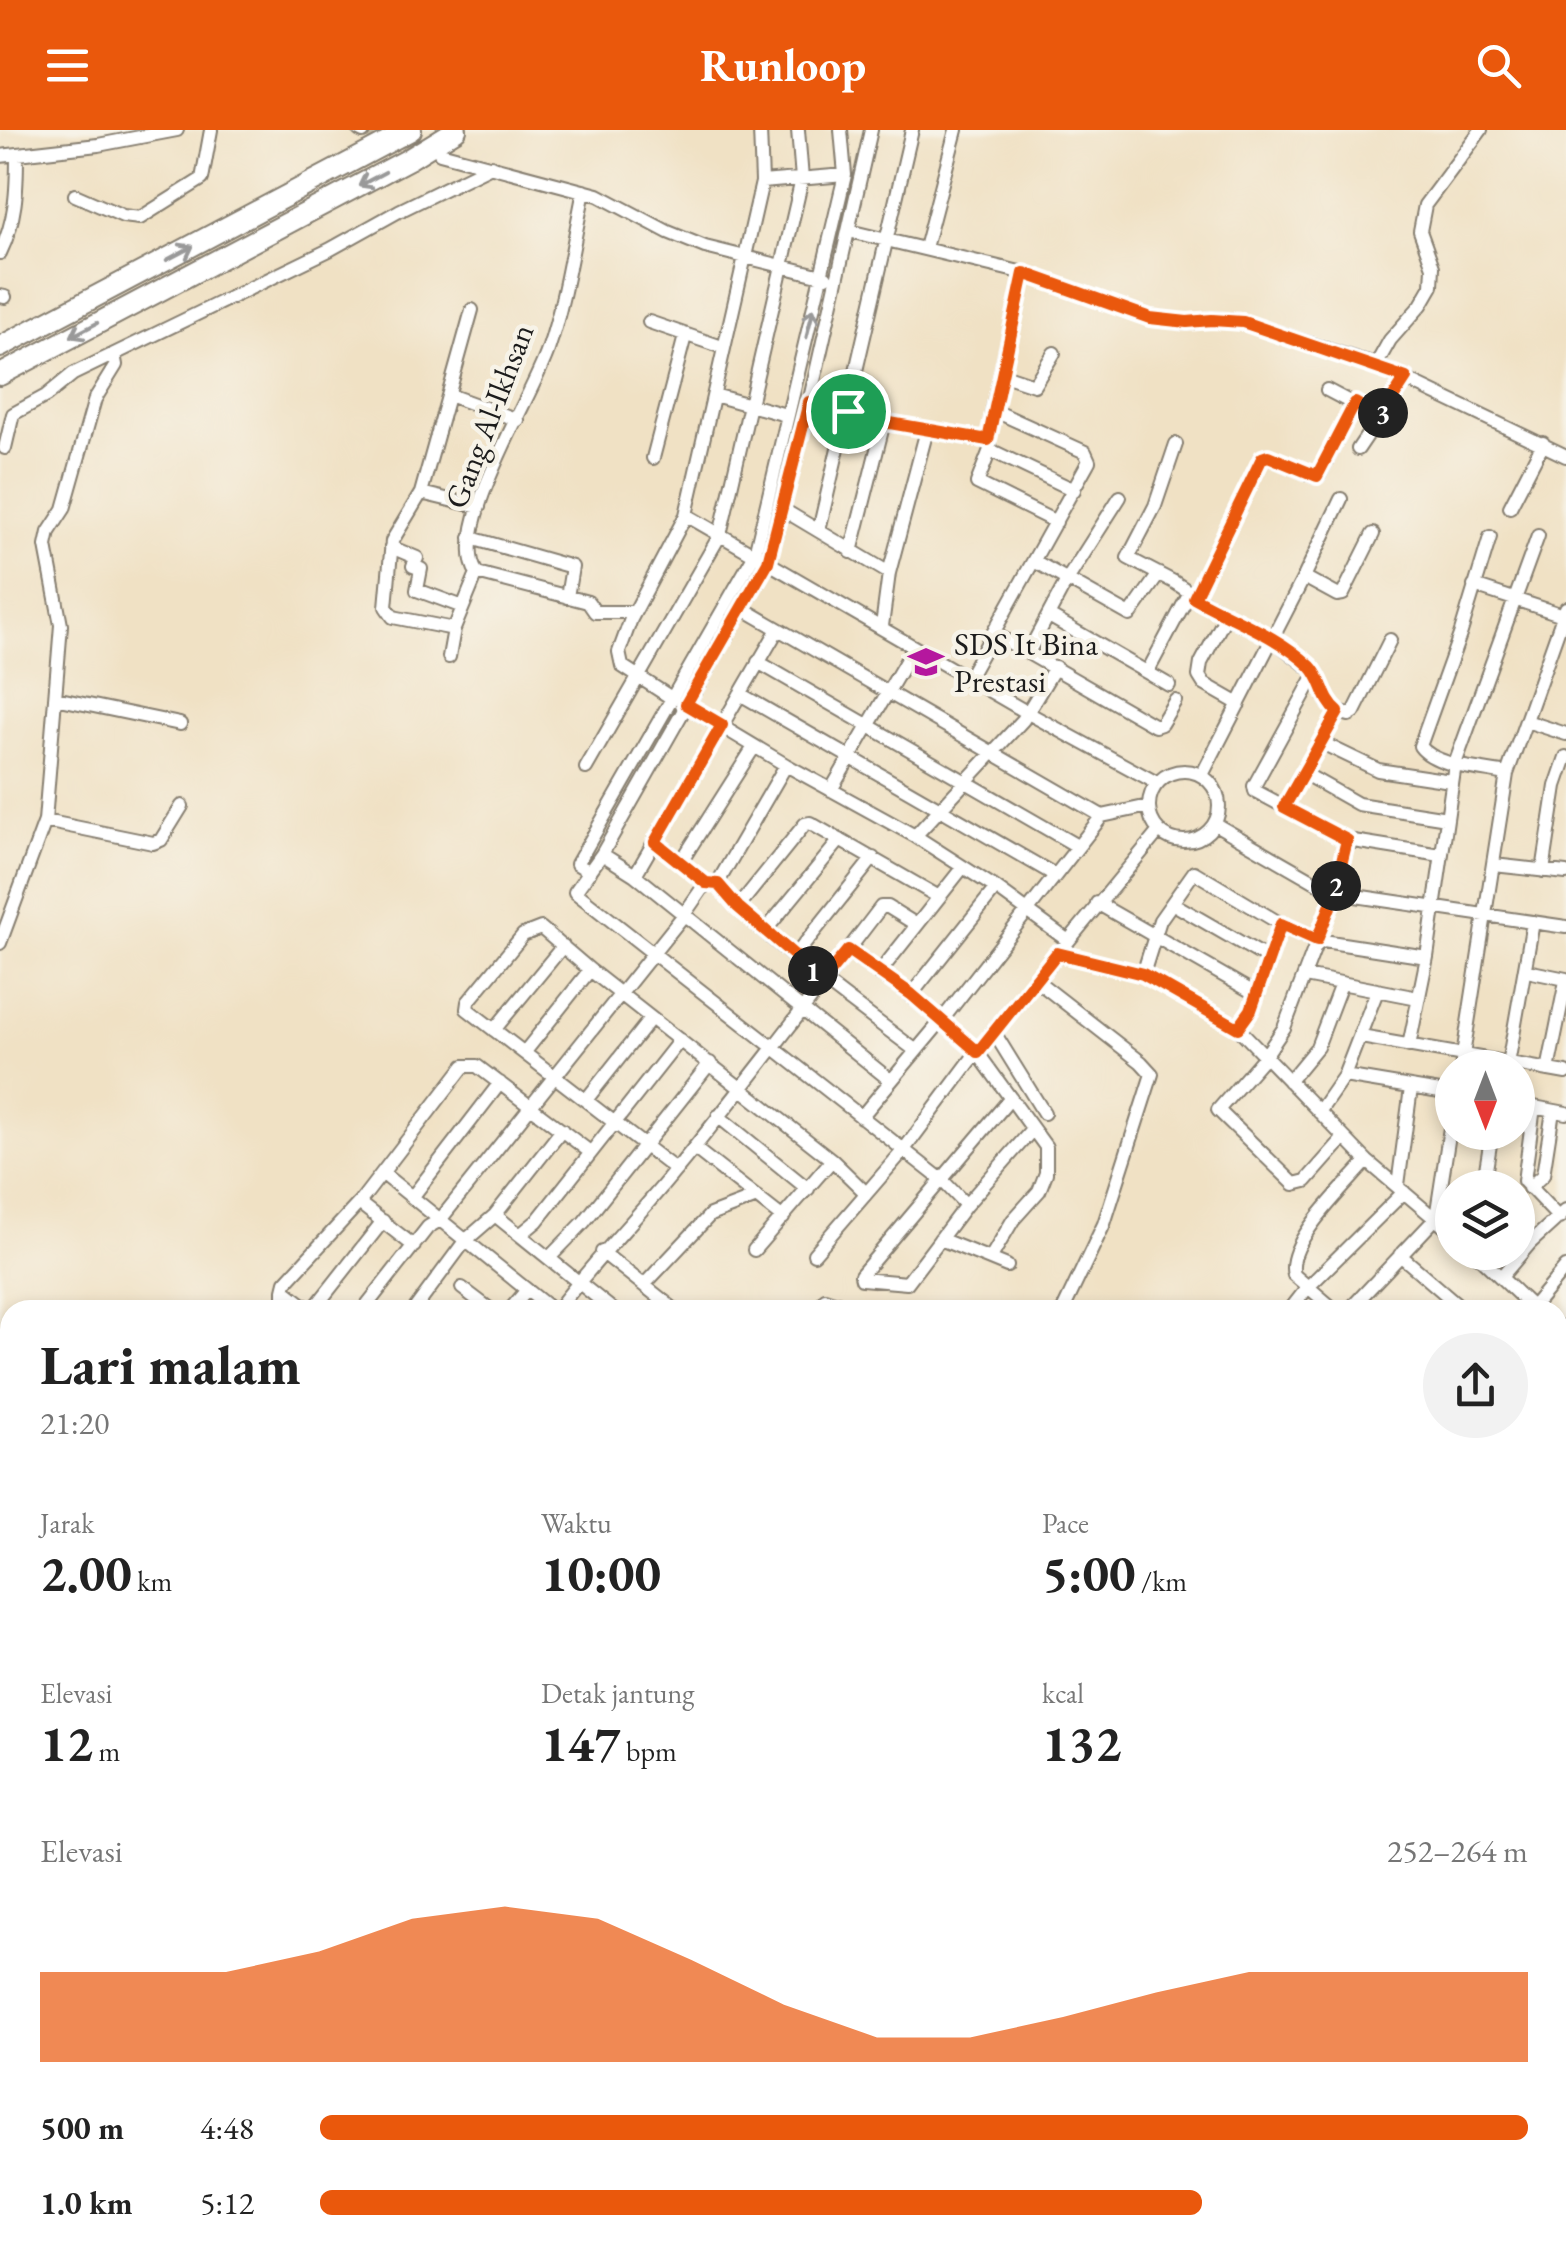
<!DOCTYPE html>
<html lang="id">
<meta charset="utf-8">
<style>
:root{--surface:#fff;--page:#f2f2f2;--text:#222;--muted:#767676;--accent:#ea580c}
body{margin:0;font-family:"EB Garamond",serif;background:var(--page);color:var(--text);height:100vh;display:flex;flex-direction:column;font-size:38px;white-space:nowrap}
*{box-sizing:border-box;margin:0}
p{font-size:32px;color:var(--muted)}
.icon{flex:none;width:55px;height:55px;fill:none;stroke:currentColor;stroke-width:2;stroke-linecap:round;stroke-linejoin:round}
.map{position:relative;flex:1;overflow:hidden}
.details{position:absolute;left:0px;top:1170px;width:1568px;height:962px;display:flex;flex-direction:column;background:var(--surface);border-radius:30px 30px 0 0;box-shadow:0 5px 15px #0003}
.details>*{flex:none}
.needle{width:65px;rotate:180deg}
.tools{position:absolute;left:1435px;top:920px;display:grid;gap:20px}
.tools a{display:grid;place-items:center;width:100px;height:100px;border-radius:50%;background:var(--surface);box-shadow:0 5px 15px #0003;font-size:50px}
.pin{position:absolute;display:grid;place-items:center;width:85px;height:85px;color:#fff;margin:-42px;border:5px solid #fff;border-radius:50%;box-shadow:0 2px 10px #0007}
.km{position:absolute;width:50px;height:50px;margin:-25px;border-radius:50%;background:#222;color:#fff;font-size:28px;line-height:50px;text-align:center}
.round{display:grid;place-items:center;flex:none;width:105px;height:105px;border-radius:52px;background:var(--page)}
.overview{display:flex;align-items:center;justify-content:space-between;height:170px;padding:0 40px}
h1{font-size:55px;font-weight:700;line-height:75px}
.stats{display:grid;grid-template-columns:repeat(3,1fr);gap:15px;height:170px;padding:10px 40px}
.stats div{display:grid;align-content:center}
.stats b{font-size:50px;font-weight:700}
.stats small{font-size:28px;font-weight:400}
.stats p{font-size:28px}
.chart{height:280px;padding:20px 40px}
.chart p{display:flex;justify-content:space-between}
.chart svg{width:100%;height:180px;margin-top:10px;fill:var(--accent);opacity:.7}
ul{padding:0 40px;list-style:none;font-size:32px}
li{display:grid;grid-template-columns:160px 120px 1fr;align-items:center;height:75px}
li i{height:25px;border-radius:12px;background:var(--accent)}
header{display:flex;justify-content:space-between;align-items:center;height:130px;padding:0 40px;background:var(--accent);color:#fff;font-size:45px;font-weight:700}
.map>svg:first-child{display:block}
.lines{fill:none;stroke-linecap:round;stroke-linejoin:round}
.minor-tunnel{stroke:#c6baa2;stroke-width:12;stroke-dasharray:12 6;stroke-linecap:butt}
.minor-casing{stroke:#867e70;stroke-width:16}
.highway-casing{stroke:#867e70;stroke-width:24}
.minor{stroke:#fff;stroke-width:12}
.highway{stroke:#fff;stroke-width:20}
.oneway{stroke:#999}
.route-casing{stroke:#fff;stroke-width:20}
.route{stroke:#ea580c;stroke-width:12}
.labels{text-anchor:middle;stroke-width:9;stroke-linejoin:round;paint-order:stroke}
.street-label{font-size:32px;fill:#1c1c1c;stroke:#f7f3e8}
.poi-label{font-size:32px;fill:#1c1c1c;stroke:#f7f3e8;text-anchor:start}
</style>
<header><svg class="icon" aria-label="menu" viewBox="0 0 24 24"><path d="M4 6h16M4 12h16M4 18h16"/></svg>Runloop<svg class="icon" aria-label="search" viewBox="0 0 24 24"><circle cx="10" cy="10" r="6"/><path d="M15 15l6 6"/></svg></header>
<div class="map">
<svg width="1566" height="2131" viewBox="0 0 1566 2131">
<rect width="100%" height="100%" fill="#f7f3e8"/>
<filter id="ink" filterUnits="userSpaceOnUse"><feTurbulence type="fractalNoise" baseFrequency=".01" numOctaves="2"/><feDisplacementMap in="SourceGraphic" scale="20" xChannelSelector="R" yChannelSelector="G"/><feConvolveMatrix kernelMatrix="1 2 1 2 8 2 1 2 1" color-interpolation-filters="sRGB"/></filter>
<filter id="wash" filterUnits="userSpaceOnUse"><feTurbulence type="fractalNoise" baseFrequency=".0048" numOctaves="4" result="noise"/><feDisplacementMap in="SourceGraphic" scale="40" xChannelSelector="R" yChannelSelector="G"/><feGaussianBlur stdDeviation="2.25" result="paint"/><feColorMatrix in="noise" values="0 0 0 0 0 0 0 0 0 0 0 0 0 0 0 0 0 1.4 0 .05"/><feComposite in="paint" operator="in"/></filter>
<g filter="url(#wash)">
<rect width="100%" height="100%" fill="#f0e1c4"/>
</g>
<g filter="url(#ink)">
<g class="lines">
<path class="minor-tunnel" d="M363,2L428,19"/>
<defs>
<path id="minor" d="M359,0L363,2
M871,0L809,273L768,432L602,724L575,762L942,1050L966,1075
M440,23L598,65L668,102L705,117L826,147
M0,26L98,15L177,0
M762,52L845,45
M75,65L123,86L140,88L202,49L211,0
M849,101L1024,143L1150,188L1187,193L1212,189L1243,192L1376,235L1566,326
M925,118L956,0
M0,123C16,90 17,60 17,24
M1024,143L993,280L988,310L990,320L977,353L1056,392
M0,166L5,167
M649,192L722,217
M1376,235L1390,210L1421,175L1432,156L1433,137L1420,101L1425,75L1481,0
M1001,244L1034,255L1054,223
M1327,260L1380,288
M449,265L518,290
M714,265L786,285
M809,273L884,292L988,310
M1176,314L1155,376L1128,428L1174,452L1226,486L1272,508L1316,543L1254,656L1255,661L1347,710L1441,725
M5,318L13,284L46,266L73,244L329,120L399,81L491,36
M1358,319L1406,248
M990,320L1074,360
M653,328L685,206
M421,363L479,377
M1510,377L1543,313
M782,379L889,443
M686,385L1028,583L1157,653
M819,400L912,0
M1490,407L1461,502L1420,616C1435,637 1483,639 1507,644
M471,408L572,437L567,467
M391,417L417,428L413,436L421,439L417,460L463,477
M851,422L884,292
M1034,431L1130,485L1159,444
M477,443L588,472L595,482H634
M1304,447L1341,369
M1474,456L1563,485
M1194,468L1262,328L1267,326L1314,346L1319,345L1355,273
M742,478L1102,686
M1049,486L1169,555
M1226,486L1201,533L1199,546L1204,554L1239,574
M882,496L889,443L927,300
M454,499L393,487L386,477L392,411L421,363L472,180
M995,504L1155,596L1161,594L1175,571
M1028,523L1067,450L1120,367
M449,527L454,499L477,443C447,400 532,268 548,220C565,170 573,113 584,61
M758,532L1077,716
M1148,541L1189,464
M968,548L1089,331L1085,322L993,280
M740,564L1055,745
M55,568L180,594
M673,569L622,536L619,522L631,489L686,385L762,52L760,0
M686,575L786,635L915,706L996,758L1067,810
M1338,582L1349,585L1354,582L1390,510
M1526,591L1566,604
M1322,613L1378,640L1451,651
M586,638L720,405L802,49L798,0
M1149 676a35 35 0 1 1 70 0a35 35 0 1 1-70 0Z
M1305,644L1358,674L1447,688
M1202,645L1304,447L1337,465L1343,464L1373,404
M831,660L914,517
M1284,677L1338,582L1328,572L1316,543
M45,691L153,713L161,710L182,676
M1215,694L1335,763L1566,797
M915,706L1023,590L1055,537
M655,711L706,753L717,754C774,818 847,868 915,920
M602,724L635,745L890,950
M681,732L754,617
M1494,735L1566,743
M1543,741L1556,656L1566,627
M590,742L577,734L755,424L845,45L841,0
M635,745L778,499
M717,754L786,635
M1097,773L1256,864
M1172,773L1269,829
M738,777L805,694L810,693L939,767
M765,801L840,710
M0,813L45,691L61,495L46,416L49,402L64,379L95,269L116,235L114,224
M848,820L911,865L977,922L1046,1017V1043L1039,1061L1013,1090L990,1129L940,1109
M1057,823L1143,844L1238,898L1367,1031L1452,1103
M795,826L873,728
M1527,841L1566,849
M879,843L963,737
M1143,844L1160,790L1194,742L1281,794L1317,810L1427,827
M1305,846L1418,868
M1037,851L1141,932L1152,944L1104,1094L1063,1180
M911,865L996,758
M1238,898L1251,880L1281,794
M494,900L563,816
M995,904L1044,983
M1361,907L1566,943
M1409,916L1427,827L1455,634L1538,406
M524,923L590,840
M1508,934L1533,792
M1461,938L1507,644L1566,478
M1548,940L1566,851
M1344,946L1452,964
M1289,951L1317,917L1341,854
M586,970L651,888
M1009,970L861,1145L862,1149L907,1153L966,1075L1032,1000
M1518,974L1566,983
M1534,977L1524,1051L1559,1088
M1319,982L1344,946L1377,861
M718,986L808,1059
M861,987L942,890L1102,686L1149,676
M1344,1008L1306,1051L1294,1054L1218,980L1265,926L1284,898L1332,772L1347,710
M694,1018L783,1088
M676,1040L467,879L468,872L523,805L541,798L590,840L832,1030L866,1063
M382,1043L552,1180
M1398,1055L1411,958
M1483,1058L1492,1002
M1529,1058L1543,1045L1553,981
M413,1066L500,953
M359,1073L414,1116
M495,1085L613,1180
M520,1105L537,1091L680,910
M754,1120L832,1030
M602,1122L675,1180
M1474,1122L1535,1180
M814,1124L903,1021L977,922L1159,701
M1400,1125L1464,1180
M549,1128L584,1092L710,933
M990,1129L1007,1136
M1501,1147L1530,1113L1566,1080
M644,1155L710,1085L757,1067
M462,1158L491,1180
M825,1169L859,1180
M284,1180V1160
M310,1180L284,1160L286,1152L359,1073L464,936H477L590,1022
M313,1180L383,1091
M363,1180L428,1097L440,1090L683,786L706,753
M414,1180L465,1111L495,1085L562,1000
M510,1180L527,1160
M557,1180C594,1131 636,1089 675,1041C746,955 813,866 881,777H888L917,795
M1290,1180L1308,1157L1404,1062
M1335,1180L1294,1145C1284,1113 1347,1055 1367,1031
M1349,1180L1436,1088L1452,985
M1530,1180L1566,1137
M1558,1196L1566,1203
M1558,1260L1566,1268
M1558,1394L1566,1384
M1558,1487L1566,1486
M1558,1684L1566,1683
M0,1727L10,1732
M1558,1732L1566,1731
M1558,1779L1566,1778
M1558,1824H1566
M0,1854L10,1844
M1558,1870L1566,1869
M8,1900L10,1901
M1558,1915H1566
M0,1948L10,1950
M1558,1960H1566
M0,1996L10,1998
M1558,2008H1566
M0,2041L10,2043
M1558,2081L1561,2105L1566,2112
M220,2122L231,2126
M323,2122L350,2131
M476,2122L506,2131
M981,2122L987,2131
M1544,2122L1549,2131
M0,2123L10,2084
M46,2127L59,2131
M89,2131L91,2122
M102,2131L104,2122
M148,2131L150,2122
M276,2131L278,2122
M387,2131L390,2122
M623,2131L626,2122
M669,2131L671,2122L701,2131
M796,2131L798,2122
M891,2131L896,2125L922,2126L933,2122
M1517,2131L1518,2122"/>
<path id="highway" d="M0,217L411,0
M0,245L409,29L456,0"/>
</defs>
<use href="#minor" class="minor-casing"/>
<use href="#highway" class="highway-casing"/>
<use href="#minor" class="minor"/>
<use href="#highway" class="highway"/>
</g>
<defs><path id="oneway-shaft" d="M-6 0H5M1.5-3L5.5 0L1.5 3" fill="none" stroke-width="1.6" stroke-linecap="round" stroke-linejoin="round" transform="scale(2.5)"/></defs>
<g class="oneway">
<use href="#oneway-shaft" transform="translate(372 49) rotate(152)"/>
<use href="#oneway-shaft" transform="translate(180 123) rotate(-28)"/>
<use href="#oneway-shaft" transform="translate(810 193) rotate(-76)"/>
<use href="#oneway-shaft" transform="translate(84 200) rotate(152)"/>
</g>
</g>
<g class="lines" filter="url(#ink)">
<defs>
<path id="route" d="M1024,143L1150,188L1187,192L1212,190L1243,192L1406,248L1380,288L1355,273L1317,346L1268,326L1262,328L1194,468C1233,490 1277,505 1310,536C1324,550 1322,569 1338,582L1284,677L1347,710L1332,772L1317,810L1281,794L1251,880L1238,898L1143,844L1057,823L978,922L911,864L848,820L823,850L738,777L718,754L706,753L655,712L722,595L686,574L768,432L809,272L884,292L988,310Z"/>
</defs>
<use href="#route" class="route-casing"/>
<use href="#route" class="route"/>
</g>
<defs>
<symbol id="school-bare" viewBox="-9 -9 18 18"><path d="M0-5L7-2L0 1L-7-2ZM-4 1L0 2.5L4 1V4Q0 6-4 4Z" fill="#b5179e" stroke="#f7f3e8" stroke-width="2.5" paint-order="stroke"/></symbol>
</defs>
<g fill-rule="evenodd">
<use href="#school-bare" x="901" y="507" width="50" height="50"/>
</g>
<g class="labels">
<g class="street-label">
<text transform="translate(489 286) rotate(-69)" y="11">Gang Al-Ikhsan</text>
</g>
<g class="poi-label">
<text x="954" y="525">SDS It Bina<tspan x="954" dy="37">Prestasi</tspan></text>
</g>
</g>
</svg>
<div class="tools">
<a><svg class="needle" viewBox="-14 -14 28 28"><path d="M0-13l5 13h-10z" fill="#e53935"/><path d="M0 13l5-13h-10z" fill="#767676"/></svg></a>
<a><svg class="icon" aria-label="layers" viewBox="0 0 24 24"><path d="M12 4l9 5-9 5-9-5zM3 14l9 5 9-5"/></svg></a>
</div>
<div class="pin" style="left:848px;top:281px;background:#1e9e55"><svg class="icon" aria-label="arrive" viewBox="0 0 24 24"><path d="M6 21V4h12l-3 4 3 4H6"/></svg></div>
<b class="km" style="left:813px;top:841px">1</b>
<b class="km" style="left:1336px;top:756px">2</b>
<b class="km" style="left:1383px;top:283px">3</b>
<section class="details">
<div class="overview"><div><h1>Lari malam</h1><p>21:20</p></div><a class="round"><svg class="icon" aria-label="share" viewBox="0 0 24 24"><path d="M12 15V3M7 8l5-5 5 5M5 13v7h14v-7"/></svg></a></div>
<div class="stats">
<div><p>Jarak</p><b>2.00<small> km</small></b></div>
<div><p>Waktu</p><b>10:00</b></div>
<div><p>Pace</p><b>5:00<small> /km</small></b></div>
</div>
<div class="stats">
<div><p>Elevasi</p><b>12<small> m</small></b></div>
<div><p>Detak jantung</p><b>147<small> bpm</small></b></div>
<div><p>kcal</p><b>132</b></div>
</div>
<div class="chart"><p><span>Elevasi</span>252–264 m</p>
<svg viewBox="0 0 160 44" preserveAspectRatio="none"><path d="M0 44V22L10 22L20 22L30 17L40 9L50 6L60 9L70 19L80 30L90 38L100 38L110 33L120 27L130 22L140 22L150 22L160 22V44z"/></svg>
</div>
<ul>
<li><b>500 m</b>4:48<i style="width:100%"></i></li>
<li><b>1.0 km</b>5:12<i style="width:73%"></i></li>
</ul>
</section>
</div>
